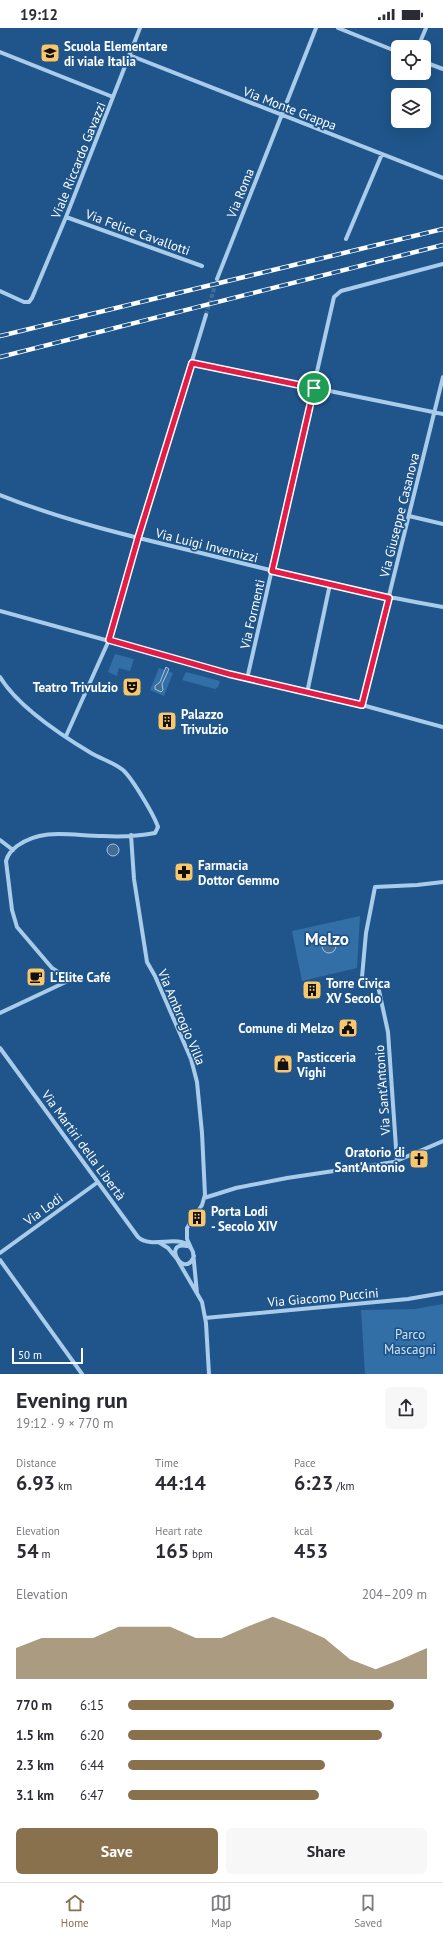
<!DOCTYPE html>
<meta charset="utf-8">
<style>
:root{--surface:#fff;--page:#f7f7f7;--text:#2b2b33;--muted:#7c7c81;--line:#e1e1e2;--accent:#88714c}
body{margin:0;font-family:"PT Sans",sans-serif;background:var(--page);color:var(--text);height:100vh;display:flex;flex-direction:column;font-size:15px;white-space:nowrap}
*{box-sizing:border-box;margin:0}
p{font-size:13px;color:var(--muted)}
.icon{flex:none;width:22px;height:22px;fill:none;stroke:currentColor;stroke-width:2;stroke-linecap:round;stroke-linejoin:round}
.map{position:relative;height:1346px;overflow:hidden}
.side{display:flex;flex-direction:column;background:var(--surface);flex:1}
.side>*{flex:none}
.tools{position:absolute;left:391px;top:12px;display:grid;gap:8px}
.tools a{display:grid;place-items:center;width:40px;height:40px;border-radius:6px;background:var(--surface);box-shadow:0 4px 16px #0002;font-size:20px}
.scale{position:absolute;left:12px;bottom:10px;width:71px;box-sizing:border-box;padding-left:4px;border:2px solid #fff;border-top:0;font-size:11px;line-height:14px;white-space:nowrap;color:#fff;-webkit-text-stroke:3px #1f558a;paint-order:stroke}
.pin{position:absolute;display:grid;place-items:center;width:34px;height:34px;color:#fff;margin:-17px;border:2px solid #fff;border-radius:50%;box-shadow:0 1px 4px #0007}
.round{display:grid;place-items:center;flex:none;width:42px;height:42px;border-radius:6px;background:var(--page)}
.summary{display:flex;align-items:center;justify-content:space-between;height:68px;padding:0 16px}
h1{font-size:22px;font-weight:600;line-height:30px}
.figures{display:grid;grid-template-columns:repeat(3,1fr);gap:6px;height:68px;padding:4px 16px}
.figures div{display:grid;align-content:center}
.figures b{font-size:20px;font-weight:600}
.figures small{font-size:11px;font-weight:400}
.figures p{font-size:11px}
.chart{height:112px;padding:8px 16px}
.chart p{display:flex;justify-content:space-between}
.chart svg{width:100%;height:72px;margin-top:4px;fill:var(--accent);opacity:.7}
.cta{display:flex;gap:8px;margin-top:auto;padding:8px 16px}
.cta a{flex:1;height:46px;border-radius:6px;background:var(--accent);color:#fff;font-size:16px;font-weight:600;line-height:46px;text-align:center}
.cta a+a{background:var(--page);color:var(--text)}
ul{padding:0 16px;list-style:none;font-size:13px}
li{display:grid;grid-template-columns:64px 48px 1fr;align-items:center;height:30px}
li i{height:10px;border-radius:5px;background:var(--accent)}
.status{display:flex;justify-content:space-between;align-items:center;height:28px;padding:0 20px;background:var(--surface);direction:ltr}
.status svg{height:11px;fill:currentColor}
.dock{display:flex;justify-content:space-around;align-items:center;height:56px;border-top:1px solid var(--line);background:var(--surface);font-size:11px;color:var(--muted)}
.dock a{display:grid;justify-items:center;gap:2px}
.dock .selected{color:var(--accent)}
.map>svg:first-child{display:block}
.green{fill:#336fa7}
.water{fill:#456c91;stroke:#9ec8ed}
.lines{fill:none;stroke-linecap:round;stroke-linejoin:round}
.minor-tunnel{stroke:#416e9c;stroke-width:4;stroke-dasharray:4 2;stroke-linecap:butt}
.minor{stroke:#aacceb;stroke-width:4}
.rail-casing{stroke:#fff;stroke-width:4.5}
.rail{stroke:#1f558a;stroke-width:3;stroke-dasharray:9;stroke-linecap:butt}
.route-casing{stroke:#fff;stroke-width:8}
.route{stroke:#e11d48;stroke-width:5}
.labels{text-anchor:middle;stroke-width:3.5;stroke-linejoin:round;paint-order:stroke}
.poi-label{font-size:13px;font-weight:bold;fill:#fff;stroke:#1f558a;text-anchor:start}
.street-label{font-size:13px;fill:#fff;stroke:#1f558a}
.park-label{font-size:13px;fill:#cfe5f8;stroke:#1f558a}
.district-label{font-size:17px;font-weight:bold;fill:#fff;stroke:#1f558a}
</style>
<div class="status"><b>19:12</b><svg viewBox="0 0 49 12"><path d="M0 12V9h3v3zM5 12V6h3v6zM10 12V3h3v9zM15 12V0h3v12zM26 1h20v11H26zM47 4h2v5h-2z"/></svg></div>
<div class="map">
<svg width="443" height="1346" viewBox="0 0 443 1346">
<rect width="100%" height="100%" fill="#1f558a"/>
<path class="green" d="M115,626L134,631L130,643L119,640L117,648L108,644Z
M159,640L173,645L164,668L150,662Z
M186,644L220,653L218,659L215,661L182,652Z
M360,888L357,940L302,953L292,903Z
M443,1276V1346H365L361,1282L415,1281Z"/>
<path class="water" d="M166,639L169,641L162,656L163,662L161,664L155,661V658L160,654Z
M107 822a6 6 0 1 1 12 0a6 6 0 1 1-12 0Z
M322 918a7 7 0 1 1 14 0a7 7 0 1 1-14 0Z"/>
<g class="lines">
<path class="minor-tunnel" d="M206,287L217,251"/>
<path class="minor" d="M338,0L398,24
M418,19L426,0
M0,24L113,69
M129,27L443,150
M424,34L443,41
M66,189L202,238
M346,211L382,126
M217,251L316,0
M0,263L24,274H29L32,270L66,189L140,0
M192,335L443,386
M0,467C65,493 133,509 201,525C281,545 361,565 443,579
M409,488L443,496
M0,583L229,646L362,677L443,699
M0,649C18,679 61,707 91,725C101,731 113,734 123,742C132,750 154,787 158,799L155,805C139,808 119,809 103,808C73,808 43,799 17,818C11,823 8,826 6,833L12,882L17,899L52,940L70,952
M247,651L334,269L341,263L443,236
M307,665L330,556
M362,677L443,349
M66,708L109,612L138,510L206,287
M131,807L134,851L147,934L155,948L191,1031L197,1054L202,1105L205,1167L202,1177L187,1200V1211L192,1222
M0,812L13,822
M0,985L70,952
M0,1020L138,1209C153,1223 184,1202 193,1224L197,1265
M397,1134L388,1004L378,958L363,952L362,949L366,905L375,859L417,857L443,854
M204,1170L236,1160L287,1150L394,1134L443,1113
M160,1215L168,1220L177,1231L202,1274L206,1295L209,1346
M187,1218C161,1213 185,1253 194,1228
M0,1225L98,1154
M0,1232L82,1346
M205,1290L408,1271L443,1265"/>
<defs>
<path id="rail" d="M0,308L443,201
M0,329L443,217"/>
</defs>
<use href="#rail" class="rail-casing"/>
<use href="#rail" class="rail"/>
</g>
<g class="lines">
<defs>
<path id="route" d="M192,335L314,360L272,543L389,570L362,677L229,646L109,612L138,510Z"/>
</defs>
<use href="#route" class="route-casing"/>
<use href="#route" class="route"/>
</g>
<defs>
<symbol id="school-square" viewBox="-11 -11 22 22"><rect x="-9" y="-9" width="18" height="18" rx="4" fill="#f9c66a" stroke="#1f558a"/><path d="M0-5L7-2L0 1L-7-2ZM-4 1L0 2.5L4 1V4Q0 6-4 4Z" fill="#111"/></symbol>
<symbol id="theatre-square" viewBox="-11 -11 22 22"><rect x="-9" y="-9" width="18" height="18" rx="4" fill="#f9c66a" stroke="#1f558a"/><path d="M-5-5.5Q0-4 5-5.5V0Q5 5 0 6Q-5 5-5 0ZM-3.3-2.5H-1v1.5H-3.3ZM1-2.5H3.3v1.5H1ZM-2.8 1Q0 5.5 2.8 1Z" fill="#111"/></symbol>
<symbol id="building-square" viewBox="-11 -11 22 22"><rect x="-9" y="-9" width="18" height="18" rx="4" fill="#f9c66a" stroke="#1f558a"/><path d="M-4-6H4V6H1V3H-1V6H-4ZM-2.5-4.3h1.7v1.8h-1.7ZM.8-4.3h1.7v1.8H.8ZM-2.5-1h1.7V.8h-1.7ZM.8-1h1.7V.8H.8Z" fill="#111"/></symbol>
<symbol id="pharmacy-square" viewBox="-11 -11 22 22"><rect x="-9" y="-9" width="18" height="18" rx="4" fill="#f9c66a" stroke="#1f558a"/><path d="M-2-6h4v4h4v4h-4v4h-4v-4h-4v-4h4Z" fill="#111"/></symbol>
<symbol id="cafe-square" viewBox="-11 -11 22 22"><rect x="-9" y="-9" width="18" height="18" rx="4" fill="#f9c66a" stroke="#1f558a"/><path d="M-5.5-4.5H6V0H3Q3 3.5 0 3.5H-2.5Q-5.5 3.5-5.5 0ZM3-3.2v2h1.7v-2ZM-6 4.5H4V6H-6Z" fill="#111"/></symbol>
<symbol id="civic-square" viewBox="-11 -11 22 22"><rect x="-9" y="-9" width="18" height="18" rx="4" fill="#f9c66a" stroke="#1f558a"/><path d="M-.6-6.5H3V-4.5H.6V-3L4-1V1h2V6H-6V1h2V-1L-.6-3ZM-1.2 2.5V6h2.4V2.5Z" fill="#111"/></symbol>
<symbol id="shop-square" viewBox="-11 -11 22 22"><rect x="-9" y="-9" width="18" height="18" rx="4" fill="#f9c66a" stroke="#1f558a"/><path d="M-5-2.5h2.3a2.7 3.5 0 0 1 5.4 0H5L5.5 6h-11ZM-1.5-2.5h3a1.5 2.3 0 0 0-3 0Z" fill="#111"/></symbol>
<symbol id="church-square" viewBox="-11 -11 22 22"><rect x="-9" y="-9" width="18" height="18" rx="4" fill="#f9c66a" stroke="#1f558a"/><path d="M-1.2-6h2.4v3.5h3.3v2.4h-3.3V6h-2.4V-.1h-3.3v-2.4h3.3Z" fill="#111"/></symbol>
</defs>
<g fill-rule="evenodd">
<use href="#school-square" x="39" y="14" width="22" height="22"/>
<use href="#theatre-square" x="121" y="648" width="22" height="22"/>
<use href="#building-square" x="156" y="682" width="22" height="22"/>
<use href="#pharmacy-square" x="173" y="833" width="22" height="22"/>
<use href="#cafe-square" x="25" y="938" width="22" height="22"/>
<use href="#building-square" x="301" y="951" width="22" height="22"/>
<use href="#civic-square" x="337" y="989" width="22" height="22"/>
<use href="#shop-square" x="272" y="1025" width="22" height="22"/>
<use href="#church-square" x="408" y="1120" width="22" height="22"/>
<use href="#building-square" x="186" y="1179" width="22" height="22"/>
</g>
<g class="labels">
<g class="poi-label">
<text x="64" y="23">Scuola Elementare<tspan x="64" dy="15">di viale Italia</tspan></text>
<text x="118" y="664" text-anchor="end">Teatro Trivulzio</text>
<text x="181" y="691">Palazzo<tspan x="181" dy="15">Trivulzio</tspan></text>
<text x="198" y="842">Farmacia<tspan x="198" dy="15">Dottor Gemmo</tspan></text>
<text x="50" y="954">L'Elite Café</text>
<text x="326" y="960">Torre Civica<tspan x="326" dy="15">XV Secolo</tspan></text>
<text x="334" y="1005" text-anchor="end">Comune di Melzo</text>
<text x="297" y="1034">Pasticceria<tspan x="297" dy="15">Vighi</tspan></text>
<text x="405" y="1129" text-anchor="end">Oratorio di<tspan x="405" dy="15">Sant'Antonio</tspan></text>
<text x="211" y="1188">Porta Lodi<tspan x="211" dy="15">- Secolo XIV</tspan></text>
</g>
<g class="street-label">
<text transform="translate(290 80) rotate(21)" y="5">Via Monte Grappa</text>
<text transform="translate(78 132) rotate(-68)" y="5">Viale Riccardo Gavazzi</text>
<text transform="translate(240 165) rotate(-68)" y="5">Via Roma</text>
<text transform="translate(138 204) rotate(20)" y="5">Via Felice Cavallotti</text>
<text transform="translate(399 487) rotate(-76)" y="5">Via Giuseppe Casanova</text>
<text transform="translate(207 517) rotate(14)" y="5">Via Luigi Invernizzi</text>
<text transform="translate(252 586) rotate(-77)" y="5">Via Formenti</text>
<text transform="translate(182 989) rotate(67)" y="5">Via Ambrogio Villa</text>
<text transform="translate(382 1062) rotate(-94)" y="5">Via Sant'Antonio</text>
<text transform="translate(84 1117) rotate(54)" y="5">Via Martiri della Libertà</text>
<text transform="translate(43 1181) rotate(-36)" y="5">Via Lodi</text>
<text transform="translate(323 1269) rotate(-5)" y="5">Via Giacomo Puccini</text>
</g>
<g class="park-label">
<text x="410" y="1311">Parco<tspan x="410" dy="15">Mascagni</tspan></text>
</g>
<g class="district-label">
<text x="327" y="917">Melzo</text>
</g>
</g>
</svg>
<div class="tools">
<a><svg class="icon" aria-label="locate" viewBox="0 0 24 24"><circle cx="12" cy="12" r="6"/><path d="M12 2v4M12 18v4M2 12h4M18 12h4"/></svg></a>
<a><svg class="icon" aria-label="layers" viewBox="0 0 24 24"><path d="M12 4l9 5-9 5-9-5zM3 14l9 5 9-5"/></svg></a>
</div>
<div class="scale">50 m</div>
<div class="pin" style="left:314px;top:360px;background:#1e9e55"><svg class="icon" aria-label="arrive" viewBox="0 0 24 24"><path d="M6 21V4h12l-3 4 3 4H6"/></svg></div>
</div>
<section class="side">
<div class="summary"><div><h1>Evening run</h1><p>19:12 · 9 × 770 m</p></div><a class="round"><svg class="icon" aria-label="share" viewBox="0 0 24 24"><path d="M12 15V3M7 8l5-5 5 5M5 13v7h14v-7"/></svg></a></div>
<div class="figures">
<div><p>Distance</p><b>6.93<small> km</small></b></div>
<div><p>Time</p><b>44:14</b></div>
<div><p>Pace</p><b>6:23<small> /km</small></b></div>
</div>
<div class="figures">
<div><p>Elevation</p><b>54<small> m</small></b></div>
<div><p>Heart rate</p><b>165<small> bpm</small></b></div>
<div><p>kcal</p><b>453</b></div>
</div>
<div class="chart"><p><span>Elevation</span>204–209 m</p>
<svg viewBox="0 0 160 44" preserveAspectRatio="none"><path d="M0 44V25L10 19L20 19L30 19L40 12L50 12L60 12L70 19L80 19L90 12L100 6L110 12L120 19L130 32L140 38L150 32L160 25V44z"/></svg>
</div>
<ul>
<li><b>770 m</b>6:15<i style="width:89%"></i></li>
<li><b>1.5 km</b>6:20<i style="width:85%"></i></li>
<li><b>2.3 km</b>6:44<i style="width:66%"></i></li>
<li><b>3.1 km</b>6:47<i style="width:64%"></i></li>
</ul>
<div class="cta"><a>Save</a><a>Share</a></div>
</section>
<nav class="dock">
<a class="selected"><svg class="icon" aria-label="home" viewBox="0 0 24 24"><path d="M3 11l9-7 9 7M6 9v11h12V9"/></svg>Home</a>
<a><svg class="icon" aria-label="map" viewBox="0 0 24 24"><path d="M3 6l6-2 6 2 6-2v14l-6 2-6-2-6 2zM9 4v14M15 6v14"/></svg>Map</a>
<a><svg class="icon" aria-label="saved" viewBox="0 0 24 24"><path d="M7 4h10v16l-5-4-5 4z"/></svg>Saved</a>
</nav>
